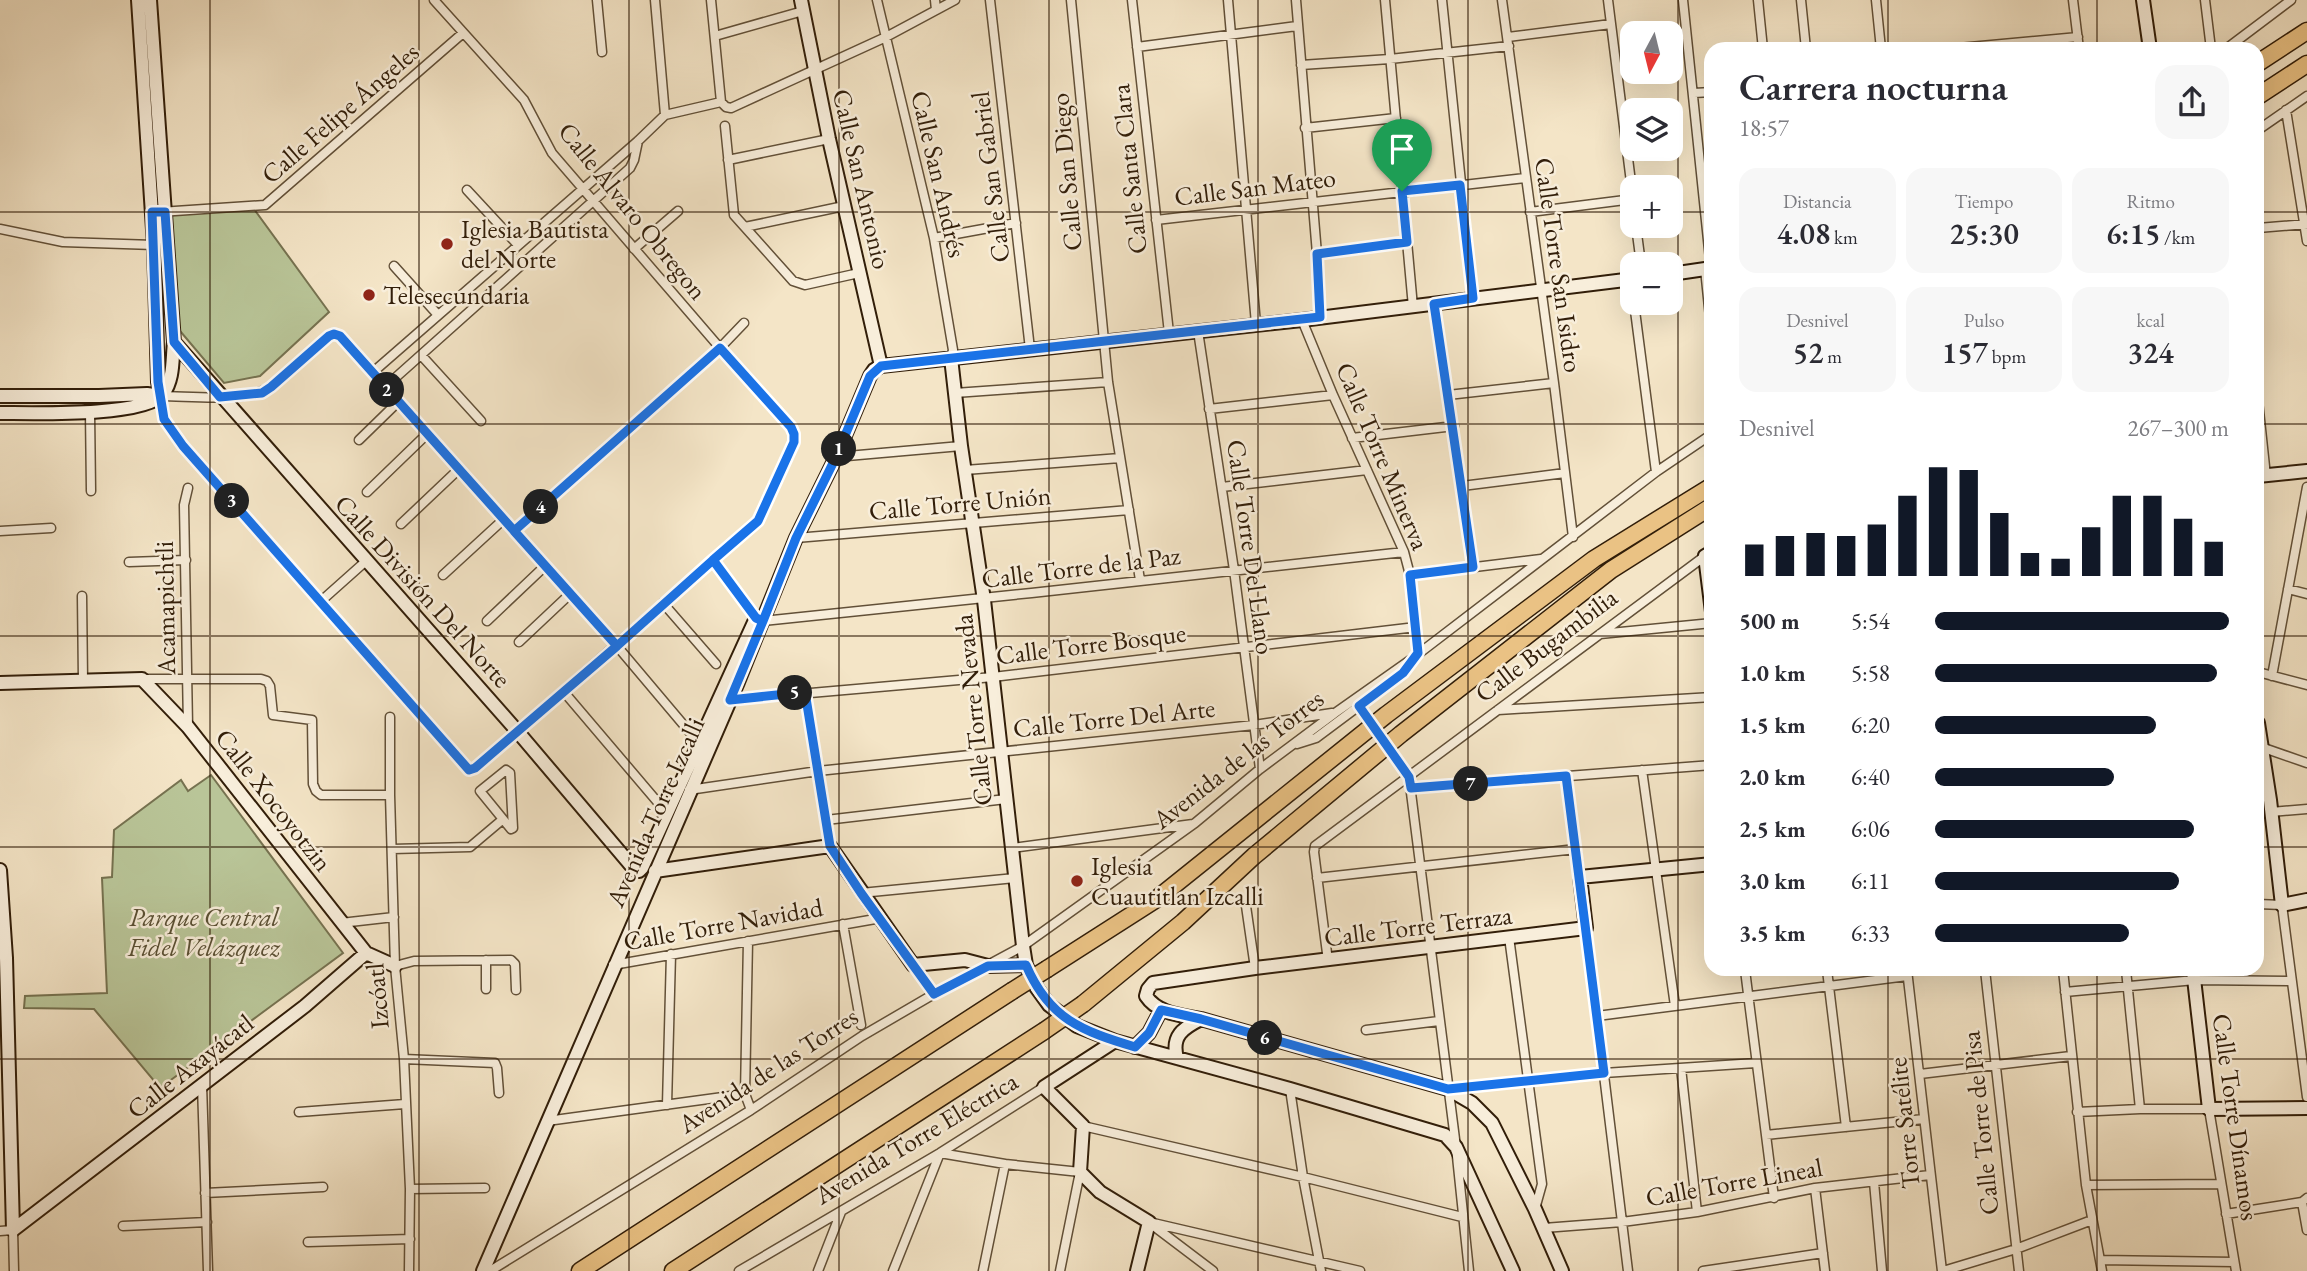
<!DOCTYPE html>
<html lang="es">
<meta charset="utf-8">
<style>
:root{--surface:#fff;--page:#f7f7f7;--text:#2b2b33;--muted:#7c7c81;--accent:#111827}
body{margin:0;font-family:"EB Garamond",serif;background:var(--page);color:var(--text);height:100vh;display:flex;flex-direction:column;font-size:26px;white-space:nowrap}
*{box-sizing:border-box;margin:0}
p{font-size:23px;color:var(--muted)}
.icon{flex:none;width:38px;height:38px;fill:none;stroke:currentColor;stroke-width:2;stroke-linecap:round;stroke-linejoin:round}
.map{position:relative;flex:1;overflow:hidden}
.details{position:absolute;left:1704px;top:42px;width:560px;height:934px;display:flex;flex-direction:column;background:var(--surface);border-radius:21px;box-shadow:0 7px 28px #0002}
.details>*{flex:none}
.needle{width:46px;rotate:187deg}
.fabs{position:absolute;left:1620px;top:21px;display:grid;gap:14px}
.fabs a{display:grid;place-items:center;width:63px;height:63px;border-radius:14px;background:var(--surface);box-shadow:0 7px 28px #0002;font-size:35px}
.pin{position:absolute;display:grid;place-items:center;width:60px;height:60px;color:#fff;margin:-72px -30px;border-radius:50% 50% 50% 0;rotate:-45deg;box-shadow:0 0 7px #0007}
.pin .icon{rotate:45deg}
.km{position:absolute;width:35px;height:35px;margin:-18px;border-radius:50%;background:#222;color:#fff;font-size:19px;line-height:35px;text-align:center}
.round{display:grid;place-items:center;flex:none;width:74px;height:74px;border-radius:21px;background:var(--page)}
.summary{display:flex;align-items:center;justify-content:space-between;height:119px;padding:0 35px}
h1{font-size:38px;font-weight:600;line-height:52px}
.figures{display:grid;grid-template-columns:repeat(3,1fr);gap:10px;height:119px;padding:7px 35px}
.figures div{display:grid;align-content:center;border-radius:18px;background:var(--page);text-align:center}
.figures b{font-size:30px;font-weight:600}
.figures small{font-size:19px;font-weight:400}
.figures p{font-size:19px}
.chart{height:196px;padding:14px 35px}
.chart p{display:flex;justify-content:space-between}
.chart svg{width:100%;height:126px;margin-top:7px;stroke:var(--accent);stroke-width:6}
ul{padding:0 35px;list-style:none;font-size:23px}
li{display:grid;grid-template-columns:112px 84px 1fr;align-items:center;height:52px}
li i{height:18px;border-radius:9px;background:var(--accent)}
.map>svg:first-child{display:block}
.green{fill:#b9c598;stroke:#767250;stroke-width:2}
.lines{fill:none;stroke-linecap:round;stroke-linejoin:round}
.street-casing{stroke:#625038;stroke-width:11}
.secondary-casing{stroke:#321e09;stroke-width:16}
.highway-casing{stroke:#321e09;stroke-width:19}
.street{stroke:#f8eedb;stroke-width:8}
.secondary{stroke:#f8eedb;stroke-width:12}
.highway{stroke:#eac284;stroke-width:16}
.street-bridge-casing{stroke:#625038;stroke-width:11;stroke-linecap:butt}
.highway-bridge-casing{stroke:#321e09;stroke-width:19;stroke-linecap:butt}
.street-bridge{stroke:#f8eedb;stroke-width:8}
.highway-bridge{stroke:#eac284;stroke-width:16}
.route-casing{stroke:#fff;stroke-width:14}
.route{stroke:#1a73e8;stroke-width:9}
.grid{fill:none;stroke:#321e09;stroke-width:2;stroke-opacity:0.55}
.poi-dot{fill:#8f2418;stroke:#f8eedb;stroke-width:2.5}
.labels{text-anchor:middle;stroke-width:5;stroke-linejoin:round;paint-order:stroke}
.street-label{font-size:26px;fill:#321e09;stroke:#f8eedb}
.poi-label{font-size:26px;fill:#321e09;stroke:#f8eedb;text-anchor:start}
.park-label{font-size:26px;font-style:italic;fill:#5a5034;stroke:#f8eedb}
</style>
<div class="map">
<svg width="2307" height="1271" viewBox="0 0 2307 1271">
<rect width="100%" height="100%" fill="#f4e5c7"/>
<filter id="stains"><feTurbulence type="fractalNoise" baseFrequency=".00286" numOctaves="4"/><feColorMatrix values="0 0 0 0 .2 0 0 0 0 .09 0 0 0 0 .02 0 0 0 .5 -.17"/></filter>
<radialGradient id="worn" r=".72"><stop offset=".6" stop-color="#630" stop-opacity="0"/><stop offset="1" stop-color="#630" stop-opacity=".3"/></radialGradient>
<path class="green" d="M254,209L329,312L260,376L224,383L175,325L170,215Z
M211,775L343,953L160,1088L94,1009L24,1008L25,996L107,993L102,878L112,877L114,830L181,780L188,791Z"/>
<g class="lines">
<defs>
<path id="street" d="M434,0L524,100L552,153L720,348L791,427L794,434V442L758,521L475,768L469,770L183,446L164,419L161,396C192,396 245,403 271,387L329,336L334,334L340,336L617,646L698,742
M597,0L602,52
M655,0L665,115
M711,0L721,102
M877,0L934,238L953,350L951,358
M935,0L936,10
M990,0L1030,349
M1071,0L1108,382L1140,580
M1132,0L1169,333
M1228,0L1256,324
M1296,0L1317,254L1320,317
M1385,0L1413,307
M1442,0L1473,298
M1502,0L1554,383L1573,537
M1608,0L1633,198
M1683,0L1711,269
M1758,0L1763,49
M1801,0L1806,49
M1876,0L1881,49
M2073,0L2079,49
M2205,0L2211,49
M715,36L803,11
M1508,37L1611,24
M1137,47L1297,26
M1948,49L2078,37
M2226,49L2291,0
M1301,65L1390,59L1509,46
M1694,93L1712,92
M2286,110L2307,241
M725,126L734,215L793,281L805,285L859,273
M1305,128L1396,118
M2258,130L2307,96
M728,160L829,139
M467,190L518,245
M160,212L265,205L463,33
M1530,212L1633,199
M1156,220L1525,178
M1636,226L1641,264
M745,227L844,206
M2258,228L2307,224
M0,229L63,242L154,245
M934,238L1016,223
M634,249L678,211
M1317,254L1407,242
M394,266L438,315
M1705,269L1712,337
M1631,279L1633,294
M1634,303L1656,472
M1434,304L1473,567
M1302,320L1333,395L1404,552L1410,575L1418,654
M1198,331L1234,570L1260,769
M421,355L481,421
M372,373L638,141L665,115L721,102L726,107L731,108L886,37L955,0
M385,387L630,168L634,160L638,141
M955,393L1108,382
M1448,395L1554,383
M2258,401L2266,476
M1209,409L1333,395
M90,412L91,491
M1352,438L1454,426
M359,440L398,402
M836,457L961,446
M965,470L1120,458
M1462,486L1565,473
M1222,487L1367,470
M188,488L184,505L188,726
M367,492L427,434
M401,524L459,469
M0,531L51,528
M514,531L720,348L744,323
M796,538L1129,510
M713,560L756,618L763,621C977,600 1190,575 1404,552
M129,562L186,560
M443,575L504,519
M1410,575L1541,559
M2288,589L2307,594
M82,596L83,681
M320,602L366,561
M663,603L716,664
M487,621L545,566
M1600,634L1712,623
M519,642L570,594
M2258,672L2307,685
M2272,676L2307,487
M142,679H261L267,681L270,686L273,715L312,720L313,784L316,791L321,795H390
M564,692L666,812
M805,692L830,846
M730,700L993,677L1416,627
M1498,710L1712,697
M390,717V795L395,966L404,1059L410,1189L409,1271
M1297,744L1316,738L1403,673L1409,663
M2261,747L2307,763
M1398,760L1409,777L1456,1147L1469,1271
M506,770L510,773L513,828L511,829L480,791Z
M1642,770L1675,1006
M1566,776L1580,877
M1411,788L1712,765
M689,790L818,771L1254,725L1332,713
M2271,812L2307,809
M826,820L1006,799
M1012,848L1193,824
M392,849L470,847L502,820
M1317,878L1576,849
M861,893L1015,878
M2258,904L2282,905L2307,1097
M1246,906L1255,968
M341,923L394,917
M843,924L861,1025
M1586,928L1628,1271
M1509,937L1542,1184L1535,1209
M748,941L745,1094L751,1110
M486,960V989
M1328,961L1314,852L1315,846L1705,556
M613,965L881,918
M913,965L934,994
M395,966L414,961L511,960L515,964L516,990
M1745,970L1774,1198
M1827,970L1846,1127
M1907,970L1942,1271
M1985,970L2019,1271
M2063,970L2086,1185L2102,1271
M2126,970L2140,1109
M2065,992L2195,980L2290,981
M1597,1016L1907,976
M1366,1030L1439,1021
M404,1059L495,1063L497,1068L499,1093
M1681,1068L1697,1212
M1920,1074L2071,1056
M202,1085L208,1271
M1290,1089L1303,1177L1321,1271
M1449,1089L1604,1073L1756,1063
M667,1105L671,954
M299,1112L405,1104
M2077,1112L2140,1109H2209L2236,1271
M547,1121L745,1094
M1083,1126L1303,1177L1462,1217
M1766,1135L1924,1119
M1874,1182L1882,1271
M2086,1185L2221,1184
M1815,1188L1825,1271
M410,1189L485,1188
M205,1193L323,1187
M2302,1202L2307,1230
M2226,1214L2302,1202L2307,1198
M1149,1222L1360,1271
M1151,1224L1213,1271
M123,1226L207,1222
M1544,1228L1622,1222L1697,1212L1815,1188L1930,1175
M0,1231L13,1230L14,1271
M308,1242L410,1239
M2100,1260L2234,1262
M490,1271L751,1110L862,1036L934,994L1023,946L1195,823L1260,769L1335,713L1413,658L1656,472L1712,434
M739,1271L940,1153L1044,1087
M818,1271L841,1212
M893,1271L940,1153L1005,1164L1080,1172L1060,1271
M983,1271L1005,1164
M1703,1271L1823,1253
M1943,1271L2016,1249L2092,1220"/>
<path id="secondary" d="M138,0L154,245L158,382L161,396
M801,0L829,139L881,366
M2143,0L2150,49
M1671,274L1712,268
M174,342L518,732L635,870L639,871L642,868L756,618
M951,358L961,446L984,600L1023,946L1026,965L1036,987L1049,1005L1077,1026L1115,1041L1290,1089L1445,1135L1456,1147L1513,1271
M0,396H99L147,394L161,396
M0,413C31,413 145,417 163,394C174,379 172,360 174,342L150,0
M2258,476L2307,471
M1712,552L1705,556L1712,612
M0,683L142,679L188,727L366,953
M2258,723L2270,800L2282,905L2307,900
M0,870L6,958L13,1230
M655,871L830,846L913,965L965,960L988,966L1026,965
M2193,970L2209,1109L2307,1108
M1115,1041L1044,1087L1083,1126L1080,1172L1100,1192L1149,1222L1137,1271
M1135,1047L1149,1033L1161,1010
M1177,1058C1171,1036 1183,1028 1201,1019
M13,1230L305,1006L366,953L395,966
M483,1271L738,682L796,538L836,457L870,376L874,370L881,366L1302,320L1633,279
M1562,1271L1535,1209L1492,1123L1472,1103L1448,1089L1201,1019C1181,1015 1158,1014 1146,996L1148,989L1153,983L1255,968L1586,928L1580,877L1712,864"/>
<path id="highway" d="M2258,63L2307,31
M2258,96L2307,64
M1047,969L1158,898L1386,715L1594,559L1712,486
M1083,1004L1183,922L1254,856L1401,734L1611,570L1712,506
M580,1271L1012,991
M673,1271L1044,1031"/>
</defs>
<use href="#street" class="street-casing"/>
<use href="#secondary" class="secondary-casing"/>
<use href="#highway" class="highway-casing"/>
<use href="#street" class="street"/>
<use href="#secondary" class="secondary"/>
<use href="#highway" class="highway"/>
<defs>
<path id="street-bridge" d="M1368,718L1398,760"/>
<path id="highway-bridge" d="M1012,991L1047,969
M1044,1031L1083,1004"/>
</defs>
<use href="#street-bridge" class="street-bridge-casing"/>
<use href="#highway-bridge" class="highway-bridge-casing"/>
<use href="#street-bridge" class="street-bridge"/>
<use href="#highway-bridge" class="highway-bridge"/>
</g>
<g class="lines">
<defs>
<path id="route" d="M1402,191L1407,242L1317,254L1320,317L881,366L870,376L836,457L796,538L763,621L756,618L713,560L617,646L340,336L334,334L329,336L271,387L262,393L220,397L174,342L165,212H152L158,382L164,419L183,446L469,770L475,768L617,646L514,531L720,348L791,427L794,434V442L758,521L713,560L756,618L763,621L730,700L805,692L830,846L861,893L934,994L988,966L1026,965C1049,1019 1082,1031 1135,1047L1149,1033L1161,1010L1201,1019L1448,1089L1604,1073L1566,776L1411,788L1409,777L1359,706L1403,673L1418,653L1410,575L1473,567L1434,304L1473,298L1460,185L1402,191"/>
</defs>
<use href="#route" class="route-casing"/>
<use href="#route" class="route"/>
</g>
<path class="grid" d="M210,0V1271M419,0V1271M629,0V1271M839,0V1271M1049,0V1271M1258,0V1271M1468,0V1271M1678,0V1271M1888,0V49M2097,0V49M0,212H1633M1671,212H1712M2258,212H2307M0,424H1712M2258,424H2307M0,636H1712M2258,636H2307M0,847H1712M2258,847H2307M1888,970V1271M2097,970V1271M0,1059H2307"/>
<g class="poi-dot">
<circle cx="447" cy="244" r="7"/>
<circle cx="369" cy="295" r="7"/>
<circle cx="1077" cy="881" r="7"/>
</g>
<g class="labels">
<g class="street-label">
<text transform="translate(340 113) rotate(-41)" y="9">Calle Felipe Ángeles</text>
<text transform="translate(1129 169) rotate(-96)" y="9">Calle Santa Clara</text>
<text transform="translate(1066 172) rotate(-95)" y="9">Calle San Diego</text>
<text transform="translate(939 174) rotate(77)" y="9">Calle San Andrés</text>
<text transform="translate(990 177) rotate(-97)" y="9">Calle San Gabriel</text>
<text transform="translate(862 179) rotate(77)" y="9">Calle San Antonio</text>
<text transform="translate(1255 187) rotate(-7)" y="9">Calle San Mateo</text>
<text transform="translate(633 211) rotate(51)" y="9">Calle Alvaro Obregon</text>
<text transform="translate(1559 265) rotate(82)" y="9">Calle Torre San Isidro</text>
<text transform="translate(1383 456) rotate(67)" y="9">Calle Torre Minerva</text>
<text transform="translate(960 503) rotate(-5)" y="9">Calle Torre Unión</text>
<text transform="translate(1251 547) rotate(82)" y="9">Calle Torre Del Llano</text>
<text transform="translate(1081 567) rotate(-7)" y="9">Calle Torre de la Paz</text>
<text transform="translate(423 591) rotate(48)" y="9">Calle División Del Norte</text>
<text transform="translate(165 608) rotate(-91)" y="9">Acamapichtli</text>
<text transform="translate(1091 644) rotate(-7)" y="9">Calle Torre Bosque</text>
<text transform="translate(1546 645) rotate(-37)" y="9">Calle Bugambilia</text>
<text transform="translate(973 710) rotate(-96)" y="9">Calle Torre Nevada</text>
<text transform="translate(1114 718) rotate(-6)" y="9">Calle Torre Del Arte</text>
<text transform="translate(1238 759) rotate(-38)" y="9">Avenida de las Torres</text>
<text transform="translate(274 800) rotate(52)" y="9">Calle Xocoyotzin</text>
<text transform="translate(655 812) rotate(-66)" y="9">Avenida Torre Izcalli</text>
<text transform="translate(723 924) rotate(-10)" y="9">Calle Torre Navidad</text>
<text transform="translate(1418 926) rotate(-7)" y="9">Calle Torre Terraza</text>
<text transform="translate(377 996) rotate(-95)" y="9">Izcóatl</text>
<text transform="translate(190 1066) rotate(-38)" y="9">Calle Axayácatl</text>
<text transform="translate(768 1070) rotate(-33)" y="9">Avenida de las Torres</text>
<text transform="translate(2236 1117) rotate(82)" y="9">Calle Torre Dínamos</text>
<text transform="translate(1904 1123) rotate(-96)" y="9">Torre Satélite</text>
<text transform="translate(1980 1123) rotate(-96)" y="9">Calle Torre de Pisa</text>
<text transform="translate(916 1138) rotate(-31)" y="9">Avenida Torre Eléctrica</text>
<text transform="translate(1734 1182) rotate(-10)" y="9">Calle Torre Lineal</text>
</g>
<g class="poi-label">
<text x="461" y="238">Iglesia Bautista<tspan x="461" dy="30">del Norte</tspan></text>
<text x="383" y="304">Telesecundaria</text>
<text x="1091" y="875">Iglesia<tspan x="1091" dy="30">Cuautitlan Izcalli</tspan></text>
</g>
<g class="park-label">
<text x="204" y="926">Parque Central<tspan x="204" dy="30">Fidel Velázquez</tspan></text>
</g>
</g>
<rect width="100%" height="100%" filter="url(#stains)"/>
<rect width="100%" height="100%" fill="url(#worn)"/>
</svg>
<div class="fabs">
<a><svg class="needle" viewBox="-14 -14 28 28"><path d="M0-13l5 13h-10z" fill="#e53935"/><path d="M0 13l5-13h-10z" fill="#7c7c81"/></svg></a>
<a><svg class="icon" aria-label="layers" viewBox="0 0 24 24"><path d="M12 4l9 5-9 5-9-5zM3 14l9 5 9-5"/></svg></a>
<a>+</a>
<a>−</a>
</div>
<div class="pin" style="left:1402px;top:191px;background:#1e9e55"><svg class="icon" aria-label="arrive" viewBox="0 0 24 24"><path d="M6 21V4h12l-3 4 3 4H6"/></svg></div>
<b class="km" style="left:839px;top:449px">1</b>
<b class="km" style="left:387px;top:390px">2</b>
<b class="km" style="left:232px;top:501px">3</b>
<b class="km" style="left:541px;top:507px">4</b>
<b class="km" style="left:795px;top:693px">5</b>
<b class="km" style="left:1265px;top:1038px">6</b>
<b class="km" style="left:1471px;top:784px">7</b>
<section class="details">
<div class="summary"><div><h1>Carrera nocturna</h1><p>18:57</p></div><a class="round"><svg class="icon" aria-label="share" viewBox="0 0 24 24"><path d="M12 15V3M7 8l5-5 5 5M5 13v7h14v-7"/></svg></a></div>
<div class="figures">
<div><p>Distancia</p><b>4.08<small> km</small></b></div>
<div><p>Tiempo</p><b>25:30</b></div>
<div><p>Ritmo</p><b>6:15<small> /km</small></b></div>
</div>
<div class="figures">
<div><p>Desnivel</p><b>52<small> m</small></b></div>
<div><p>Pulso</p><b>157<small> bpm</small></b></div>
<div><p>kcal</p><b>324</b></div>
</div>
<div class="chart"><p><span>Desnivel</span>267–300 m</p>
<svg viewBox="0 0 160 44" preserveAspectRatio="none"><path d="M5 44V33M15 44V30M25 44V29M35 44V30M45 44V26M55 44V16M65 44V6M75 44V7M85 44V22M95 44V36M105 44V38M115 44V27M125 44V16M135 44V16M145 44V24M155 44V32"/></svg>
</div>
<ul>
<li><b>500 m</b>5:54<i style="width:100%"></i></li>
<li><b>1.0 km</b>5:58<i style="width:96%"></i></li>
<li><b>1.5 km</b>6:20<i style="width:75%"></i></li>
<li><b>2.0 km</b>6:40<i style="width:61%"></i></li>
<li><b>2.5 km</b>6:06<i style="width:88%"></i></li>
<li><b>3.0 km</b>6:11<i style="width:83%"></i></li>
<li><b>3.5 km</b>6:33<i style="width:66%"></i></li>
</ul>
</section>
</div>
